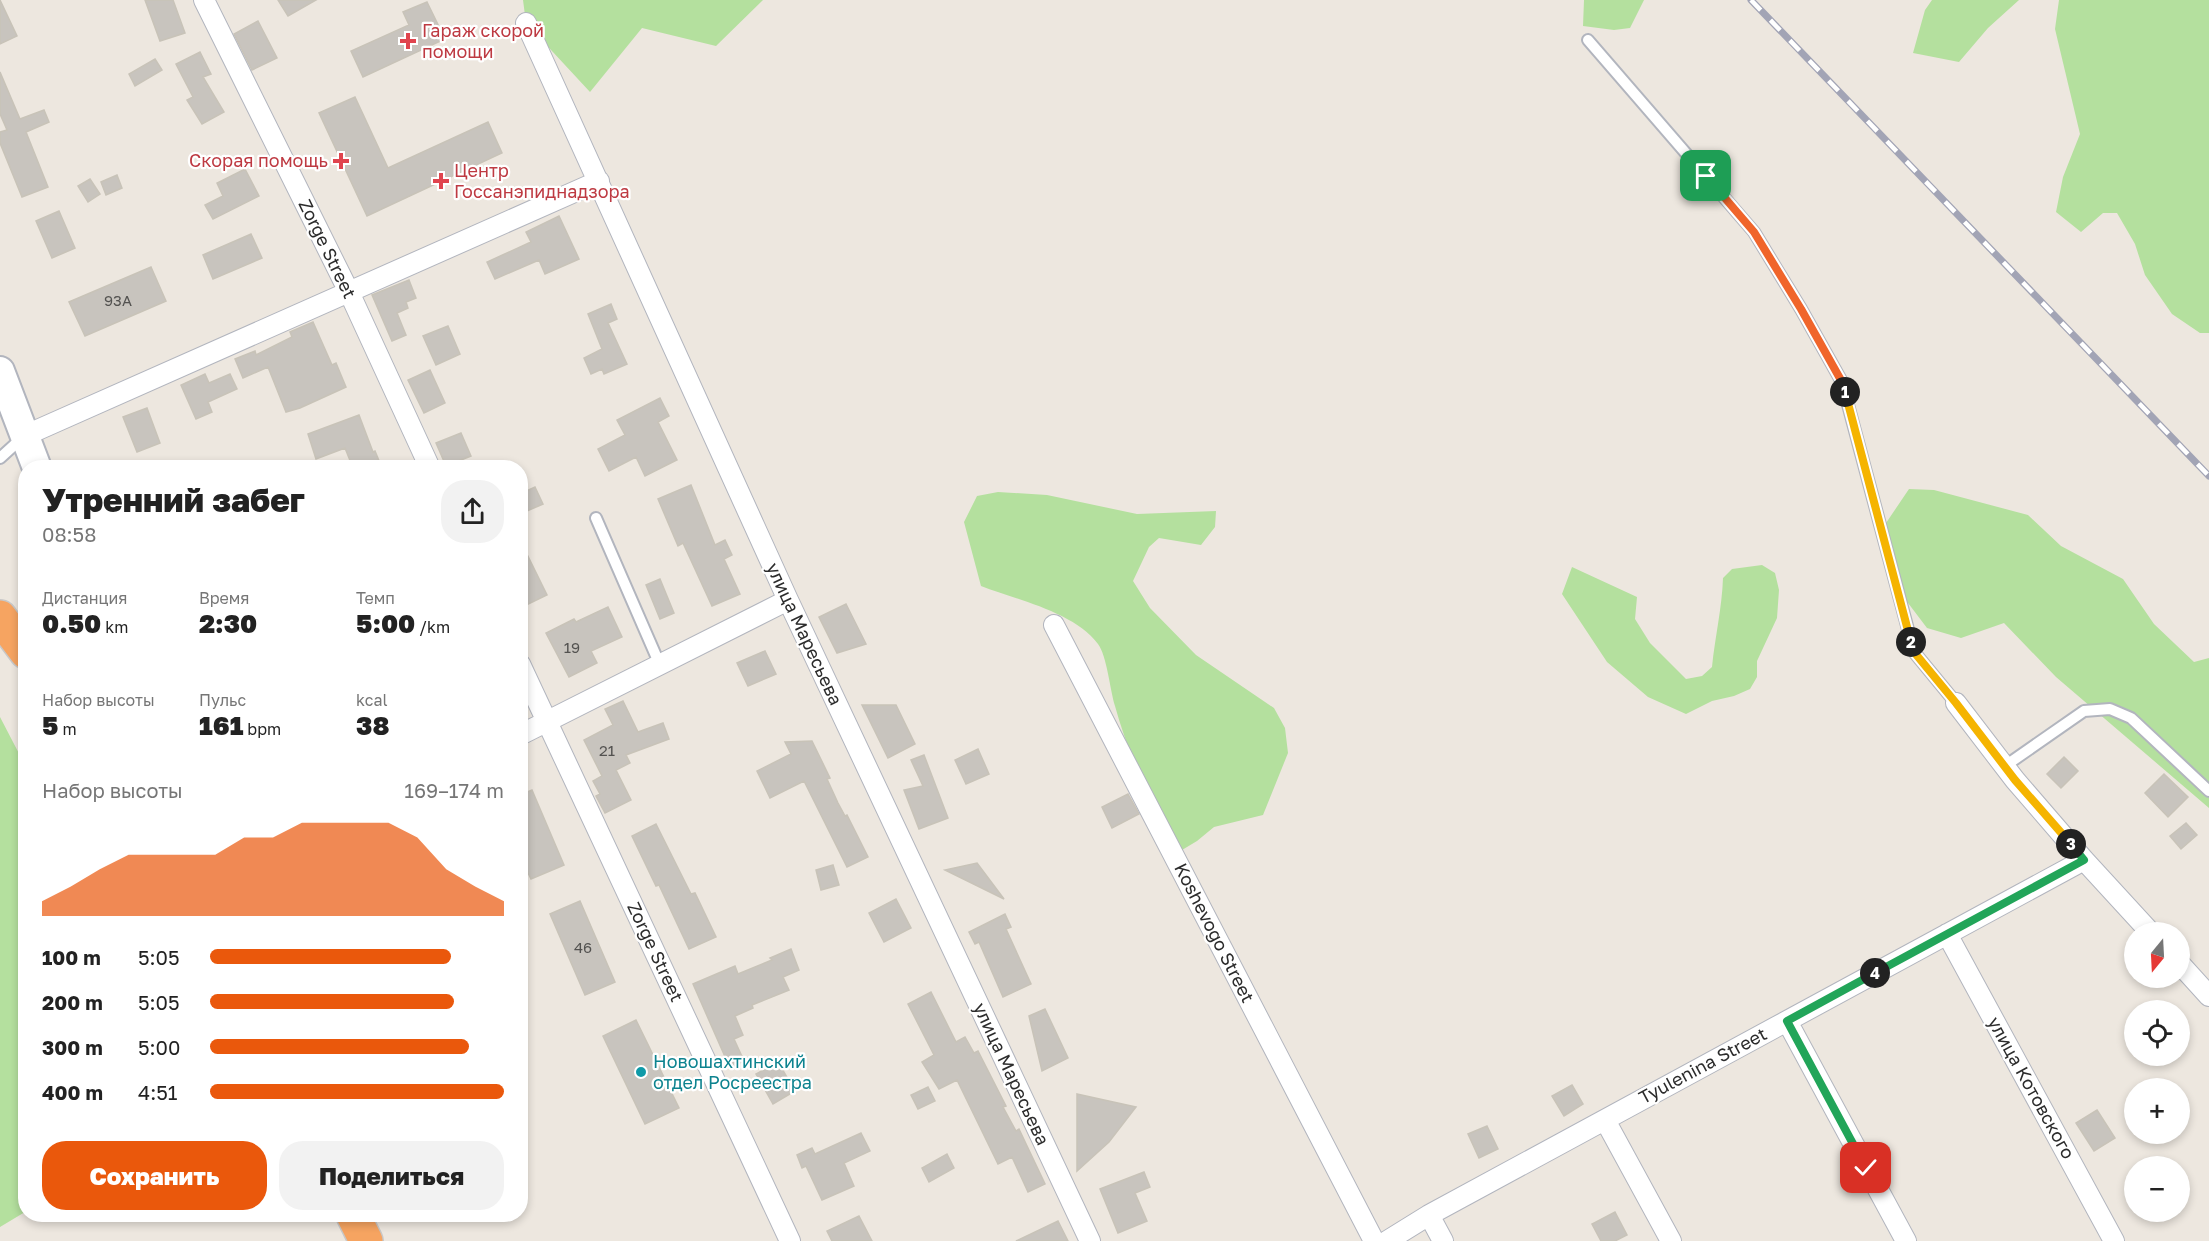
<!DOCTYPE html>
<html lang="ru">
<meta charset="utf-8">
<style>
:root{--surface:#fff;--page:#f2f2f2;--text:#222;--muted:#767676;--accent:#ea580c}
body{margin:0;font-family:"Golos Text",sans-serif;background:var(--page);color:var(--text);height:100vh;display:flex;flex-direction:column;font-size:22px;white-space:nowrap}
*{box-sizing:border-box;margin:0}
p{font-size:20px;color:var(--muted)}
.icon{flex:none;width:33px;height:33px;fill:none;stroke:currentColor;stroke-width:2;stroke-linecap:round;stroke-linejoin:round}
.map{position:relative;flex:1;overflow:hidden}
.details{position:absolute;left:18px;top:460px;width:510px;height:762px;display:flex;flex-direction:column;background:var(--surface);border-radius:24px;box-shadow:0 3px 9px #0003}
.details>*{flex:none}
.needle{width:39px;rotate:198deg}
.buttons{position:absolute;left:2124px;top:922px;display:grid;gap:12px}
.buttons a{display:grid;place-items:center;width:66px;height:66px;border-radius:50%;background:var(--surface);box-shadow:0 3px 9px #0003;font-size:30px}
.pin{position:absolute;display:grid;place-items:center;width:51px;height:51px;color:#fff;margin:-26px;border-radius:12px;box-shadow:0 3px 9px #0006}
.km{position:absolute;width:30px;height:30px;margin:-15px;border-radius:50%;background:#222;color:#fff;font-size:16px;line-height:30px;text-align:center}
.round{display:grid;place-items:center;flex:none;width:63px;height:63px;border-radius:24px;background:var(--page)}
.headline{display:flex;align-items:center;justify-content:space-between;height:102px;padding:0 24px}
h1{font-size:33px;font-weight:800;line-height:45px}
.stats{display:grid;grid-template-columns:repeat(3,1fr);gap:9px;height:102px;padding:6px 24px}
.stats div{display:grid;align-content:center}
.stats b{font-size:26px;font-weight:800}
.stats small{font-size:16px;font-weight:400}
.stats p{font-size:16px}
.chart{height:168px;padding:12px 24px}
.chart p{display:flex;justify-content:space-between}
.chart svg{width:100%;height:108px;margin-top:6px;fill:var(--accent);opacity:.7}
.action{display:flex;gap:12px;margin-top:auto;padding:12px 24px}
.action a{flex:1;height:69px;border-radius:24px;background:var(--accent);color:#fff;font-size:24px;font-weight:800;line-height:69px;text-align:center}
.action a+a{background:var(--page);color:var(--text)}
ul{padding:0 24px;list-style:none;font-size:20px}
li{display:grid;grid-template-columns:96px 72px 1fr;align-items:center;height:45px}
li i{height:15px;border-radius:8px;background:var(--accent)}
.map>svg:first-child{display:block}
.green{fill:#b4e09e}
.building{fill:#c8c4be;stroke:#c8c3b8;stroke-width:1.5}
.lines{fill:none;stroke-linecap:round;stroke-linejoin:round}
.lane-casing{stroke:#b2b5be;stroke-width:14}
.street-casing{stroke:#b2b5be;stroke-width:22}
.secondary-casing{stroke:#b2b5be;stroke-width:32}
.highway-casing{stroke:#c8c8c8;stroke-width:36}
.lane{stroke:#fff;stroke-width:10}
.street{stroke:#fff;stroke-width:20}
.secondary{stroke:#fff;stroke-width:28}
.highway{stroke:#f6a461;stroke-width:33}
.rail-casing{stroke:#a2a4b5;stroke-width:7}
.rail{stroke:#fff;stroke-width:4.5;stroke-dasharray:14;stroke-linecap:butt}
.split-1-casing{stroke:#fff;stroke-width:12}
.split-2-casing{stroke:#fff;stroke-width:12}
.split-3-casing{stroke:#fff;stroke-width:12}
.split-4-casing{stroke:#fff;stroke-width:12}
.split-5-casing{stroke:#fff;stroke-width:12}
.split-1{stroke:#f0652b;stroke-width:8}
.split-2{stroke:#f5b400;stroke-width:8}
.split-3{stroke:#f5b400;stroke-width:8}
.split-4{stroke:#22a559;stroke-width:8}
.split-5{stroke:#22a559;stroke-width:8}
.health-dot{fill:#e0444e;stroke:#fff;stroke-width:2}
.culture-dot{fill:#0f9aa8;stroke:#fff;stroke-width:2}
.labels{text-anchor:middle;stroke-width:4.5;stroke-linejoin:round;paint-order:stroke}
.number-label{font-size:15px;fill:#535250}
.health-label{font-size:18px;fill:#be3a42;stroke:#fff;text-anchor:start}
.street-label{font-size:18px;fill:#2c2c2c;stroke:#fff}
.culture-label{font-size:18px;fill:#0d838f;stroke:#fff;text-anchor:start}
</style>
<div class="map">
<svg width="2209" height="1241" viewBox="0 0 2209 1241">
<rect width="100%" height="100%" fill="#ede7df"/>
<path class="green" d="M523,0H763L716,46L642,28L590,92L526,23Z
M1584,0H1644L1630,28L1614,30L1583,26Z
M1932,0H2019L1988,28L1959,62L1913,53L1925,10Z
M2059,0H2209V333H2200L2172,314L2145,275L2135,244L2117,213H2103L2081,232L2056,212L2063,177L2080,134L2055,29Z
M1909,489L1934,490L2028,515L2061,546L2123,579L2154,624L2194,662L2209,658V808L2056,677L2004,623L1961,638L1927,628L1902,595L1884,526Z
M998,492L1047,495L1137,514L1216,511L1215,527L1201,545L1159,538L1149,547L1133,581L1150,608L1196,655L1274,708L1285,728L1288,753L1263,815L1214,827L1197,841L1182,850C1152,806 1129,757 1115,706C1110,690 1107,656 1098,644C1074,612 1017,600 981,586L964,522L977,496Z
M1762,565L1775,573L1779,590L1777,618L1757,661V677L1750,689L1734,696L1712,701L1686,714L1648,697L1607,662L1562,594L1572,567L1637,597L1635,619L1650,643L1686,679L1702,676L1712,667C1715,637 1722,608 1723,578L1732,569Z
M0,717L26,767L25,1212L0,1227Z"/>
<path class="building" d="M0,0L17,36L0,44Z
M145,0H173L185,33L160,41Z
M278,0H316L288,16Z
M427,2L445,39L363,77L351,51L409,25L403,12Z
M258,21L277,58L252,70L234,34Z
M200,52L211,74L203,77L224,112L202,124L187,100L193,97L176,64Z
M155,59L162,70L135,86L129,74Z
M0,72L20,119L44,110L49,122L26,132L48,187L22,197L0,143V132L7,130L0,114Z
M355,97L388,168L488,122L502,153L367,216L319,113Z
M245,169L259,196L213,219L205,205L223,196L217,183Z
M117,175L122,188L106,195L101,182Z
M90,179L100,194L88,202L78,186Z
M59,211L75,248L52,258L36,221Z
M559,216L579,259L545,274L539,260L495,279L487,262L531,242L526,232Z
M251,234L262,258L213,279L203,255Z
M151,267L166,301L85,336L69,302Z
M409,280L416,298L406,302L408,308L397,313L406,335L392,341L372,295Z
M611,304L617,319L608,323L627,364L604,374L602,369L591,374L584,358L602,349L588,314Z
M313,322L332,365L336,363L346,387L300,408L286,412L268,367L243,378L235,359L255,351L256,355L292,337L290,332Z
M448,326L460,354L436,365L423,336Z
M430,370L445,403L424,413L408,380Z
M205,374L209,383L230,374L237,389L208,402L212,412L196,419L181,385Z
M660,398L669,416L658,422L677,460L645,476L636,457L609,471L598,449L625,435L617,420Z
M147,408L160,443L137,452L123,417Z
M359,415L373,452L375,451L382,468H353L345,448L316,459L308,434Z
M461,433L471,456L446,466L436,443Z
M691,485L715,545L725,540L732,555L724,559L740,594L712,606L683,543L678,546L658,499Z
M535,487L543,504L520,514V494Z
M520,540L547,595L520,608Z
M660,579L674,613L660,619L646,585Z
M846,604L866,644L837,653L819,617Z
M608,607L622,637L591,651L597,663L569,677L546,633L574,619L576,622Z
M765,651L776,674L748,686L737,663Z
M623,701L638,732L663,723L669,739L626,755L630,763L616,770L631,800L605,813L596,796L600,794L593,781L602,776L584,740L613,725L605,709Z
M862,705H896L915,744L888,758Z
M812,741L830,778L827,779L838,803L845,816L847,815L868,857L847,867L804,781L770,798L757,771L791,754L785,742Z
M978,749L989,774L966,784L955,760Z
M924,755L948,818L919,829L904,790L923,786L911,760Z
M2064,757L2078,771L2061,788L2047,774Z
M2164,774L2188,797L2168,817L2145,793Z
M532,790L564,865L531,879L520,856V795Z
M1128,794L1139,814L1112,828L1102,807Z
M2186,823L2197,835L2181,849L2170,836Z
M656,824L691,894L695,893L716,937L689,949L659,885L656,886L632,836Z
M977,863L1004,899L945,870Z
M833,865L839,885L821,890L816,870Z
M896,899L911,928L884,942L869,913Z
M580,901L615,982L585,995L550,914Z
M1005,914L1011,927L1006,929L1031,984L1003,997L979,942L975,944L969,932Z
M791,949L799,970L783,977L789,990L752,1005L753,1008L735,1016L743,1035L734,1039L744,1061L730,1068L693,984L735,966L738,974L772,960L770,958Z
M931,992L956,1042L965,1037L974,1053L978,1051L1006,1106L1003,1107L1016,1131L1019,1129L1045,1184L1028,1192L1012,1157L998,1164L957,1080L939,1089L922,1062L934,1055L908,1004Z
M1045,1009L1068,1058L1042,1071L1029,1016Z
M636,1020L679,1108L645,1124L603,1036Z
M778,1062L795,1091L773,1104L756,1074Z
M1572,1085L1583,1104L1564,1116L1552,1096Z
M928,1087L935,1101L918,1109L911,1095Z
M1077,1094L1136,1107L1109,1142L1077,1171Z
M2097,1110L2115,1138L2094,1151L2076,1123Z
M1487,1126L1498,1149L1479,1158L1468,1134Z
M861,1133L870,1151L844,1163L854,1186L822,1200L806,1166L802,1168L797,1155L812,1148L815,1154Z
M947,1154L954,1168L929,1182L922,1168Z
M1144,1172L1150,1187L1135,1193L1147,1221L1118,1233L1100,1189Z
M1615,1212L1627,1235L1615,1241H1601L1592,1224Z
M859,1216L872,1241H832L827,1231Z
M1058,1221L1068,1241H1016Z"/>
<g class="lines">
<defs>
<path id="lane" d="M1588,40L1754,232L1801,309L1842,382L1914,652L1956,703
M0,458L22,438
M596,518L660,665
M2005,766L2084,711L2110,709L2131,718L2209,791"/>
<path id="street" d="M204,0L349,292L430,468
M526,23L788,600L1090,1241
M24,436L599,181
M1054,625L1374,1241
M520,664L790,1241
M1956,703L2015,780L2084,860L2151,933
M520,735L788,600
M1947,934L2114,1241
M2180,964L2209,996
M1787,1021L1906,1241
M1605,1120L1671,1241
M1429,1215L1443,1241
M1387,1241L1429,1215L2084,860"/>
<path id="secondary" d="M0,371L37,468"/>
<path id="highway" d="M0,617L26,652
M353,1215L366,1241"/>
</defs>
<use href="#lane" class="lane-casing"/>
<use href="#street" class="street-casing"/>
<use href="#secondary" class="secondary-casing"/>
<use href="#highway" class="highway-casing"/>
<use href="#lane" class="lane"/>
<use href="#street" class="street"/>
<use href="#secondary" class="secondary"/>
<use href="#highway" class="highway"/>
<defs>
<path id="rail" d="M1751,0L2209,476"/>
</defs>
<use href="#rail" class="rail-casing"/>
<use href="#rail" class="rail"/>
</g>
<g class="lines">
<defs>
<path id="split-1" d="M1706,176L1754,232L1801,309L1842,382L1845,392"/>
<path id="split-2" d="M1845,392L1911,642"/>
<path id="split-3" d="M1911,642L1914,652L1956,703L2015,780L2071,844"/>
<path id="split-4" d="M1875,973L2084,860L2071,844"/>
<path id="split-5" d="M1866,1168L1787,1021L1875,973"/>
</defs>
<use href="#split-1" class="split-1-casing"/>
<use href="#split-2" class="split-2-casing"/>
<use href="#split-3" class="split-3-casing"/>
<use href="#split-4" class="split-4-casing"/>
<use href="#split-5" class="split-5-casing"/>
<use href="#split-1" class="split-1"/>
<use href="#split-2" class="split-2"/>
<use href="#split-3" class="split-3"/>
<use href="#split-4" class="split-4"/>
<use href="#split-5" class="split-5"/>
</g>
<g class="health-dot">
<path d="M405 32h6v6h6v6h-6v6h-6v-6h-6v-6h6z"/>
<path d="M338 152h6v6h6v6h-6v6h-6v-6h-6v-6h6z"/>
<path d="M438 172h6v6h6v6h-6v6h-6v-6h-6v-6h6z"/>
</g>
<circle class="culture-dot" cx="641" cy="1072" r="6"/>
<g class="labels">
<g class="number-label">
<text x="118" y="306">93А</text>
<text x="572" y="653">19</text>
<text x="607" y="756">21</text>
<text x="583" y="953">46</text>
</g>
<g class="health-label">
<text x="422" y="37">Гараж скорой<tspan x="422" dy="21">помощи</tspan></text>
<text x="328" y="167" text-anchor="end">Скорая помощь</text>
<text x="454" y="177">Центр<tspan x="454" dy="21">Госсанэпиднадзора</tspan></text>
</g>
<g class="street-label">
<text transform="translate(327 249) rotate(64)" y="6">Zorge Street</text>
<text transform="translate(804 634) rotate(65)" y="6">улица Маресьева</text>
<text transform="translate(1214 933) rotate(63)" y="6">Koshevogo Street</text>
<text transform="translate(655 952) rotate(65)" y="6">Zorge Street</text>
<text transform="translate(1703 1066) rotate(-28)" y="6">Tyulenina Street</text>
<text transform="translate(1011 1074) rotate(65)" y="6">улица Маресьева</text>
<text transform="translate(2031 1088) rotate(61)" y="6">улица Котовского</text>
</g>
<g class="culture-label">
<text x="653" y="1068">Новошахтинский<tspan x="653" dy="21">отдел Росреестра</tspan></text>
</g>
</g>
</svg>
<div class="buttons">
<a><svg class="needle" viewBox="-14 -14 28 28"><path d="M0-13l5 13h-10z" fill="#e53935"/><path d="M0 13l5-13h-10z" fill="#767676"/></svg></a>
<a><svg class="icon" aria-label="locate" viewBox="0 0 24 24"><circle cx="12" cy="12" r="6"/><path d="M12 2v4M12 18v4M2 12h4M18 12h4"/></svg></a>
<a>+</a>
<a>−</a>
</div>
<div class="pin" style="left:1706px;top:176px;background:#1e9e55"><svg class="icon" aria-label="arrive" viewBox="0 0 24 24"><path d="M6 21V4h12l-3 4 3 4H6"/></svg></div>
<div class="pin" style="left:1866px;top:1168px;background:#d93025"><svg class="icon" aria-label="check" viewBox="0 0 24 24"><path d="M5 12l5 5 9-10"/></svg></div>
<b class="km" style="left:1845px;top:392px">1</b>
<b class="km" style="left:1911px;top:642px">2</b>
<b class="km" style="left:2071px;top:844px">3</b>
<b class="km" style="left:1875px;top:973px">4</b>
<section class="details">
<div class="headline"><div><h1>Утренний забег</h1><p>08:58</p></div><a class="round"><svg class="icon" aria-label="share" viewBox="0 0 24 24"><path d="M12 15V3M7 8l5-5 5 5M5 13v7h14v-7"/></svg></a></div>
<div class="stats">
<div><p>Дистанция</p><b>0.50<small> km</small></b></div>
<div><p>Время</p><b>2:30</b></div>
<div><p>Темп</p><b>5:00<small> /km</small></b></div>
</div>
<div class="stats">
<div><p>Набор высоты</p><b>5<small> m</small></b></div>
<div><p>Пульс</p><b>161<small> bpm</small></b></div>
<div><p>kcal</p><b>38</b></div>
</div>
<div class="chart"><p><span>Набор высоты</span>169–174 m</p>
<svg viewBox="0 0 160 44" preserveAspectRatio="none"><path d="M0 44V38L10 32L20 25L30 19L40 19L50 19L60 19L70 12L80 12L90 6L100 6L110 6L120 6L130 12L140 25L150 32L160 38V44z"/></svg>
</div>
<ul>
<li><b>100 m</b>5:05<i style="width:82%"></i></li>
<li><b>200 m</b>5:05<i style="width:83%"></i></li>
<li><b>300 m</b>5:00<i style="width:88%"></i></li>
<li><b>400 m</b>4:51<i style="width:100%"></i></li>
</ul>
<div class="action"><a>Сохранить</a><a>Поделиться</a></div>
</section>
</div>
